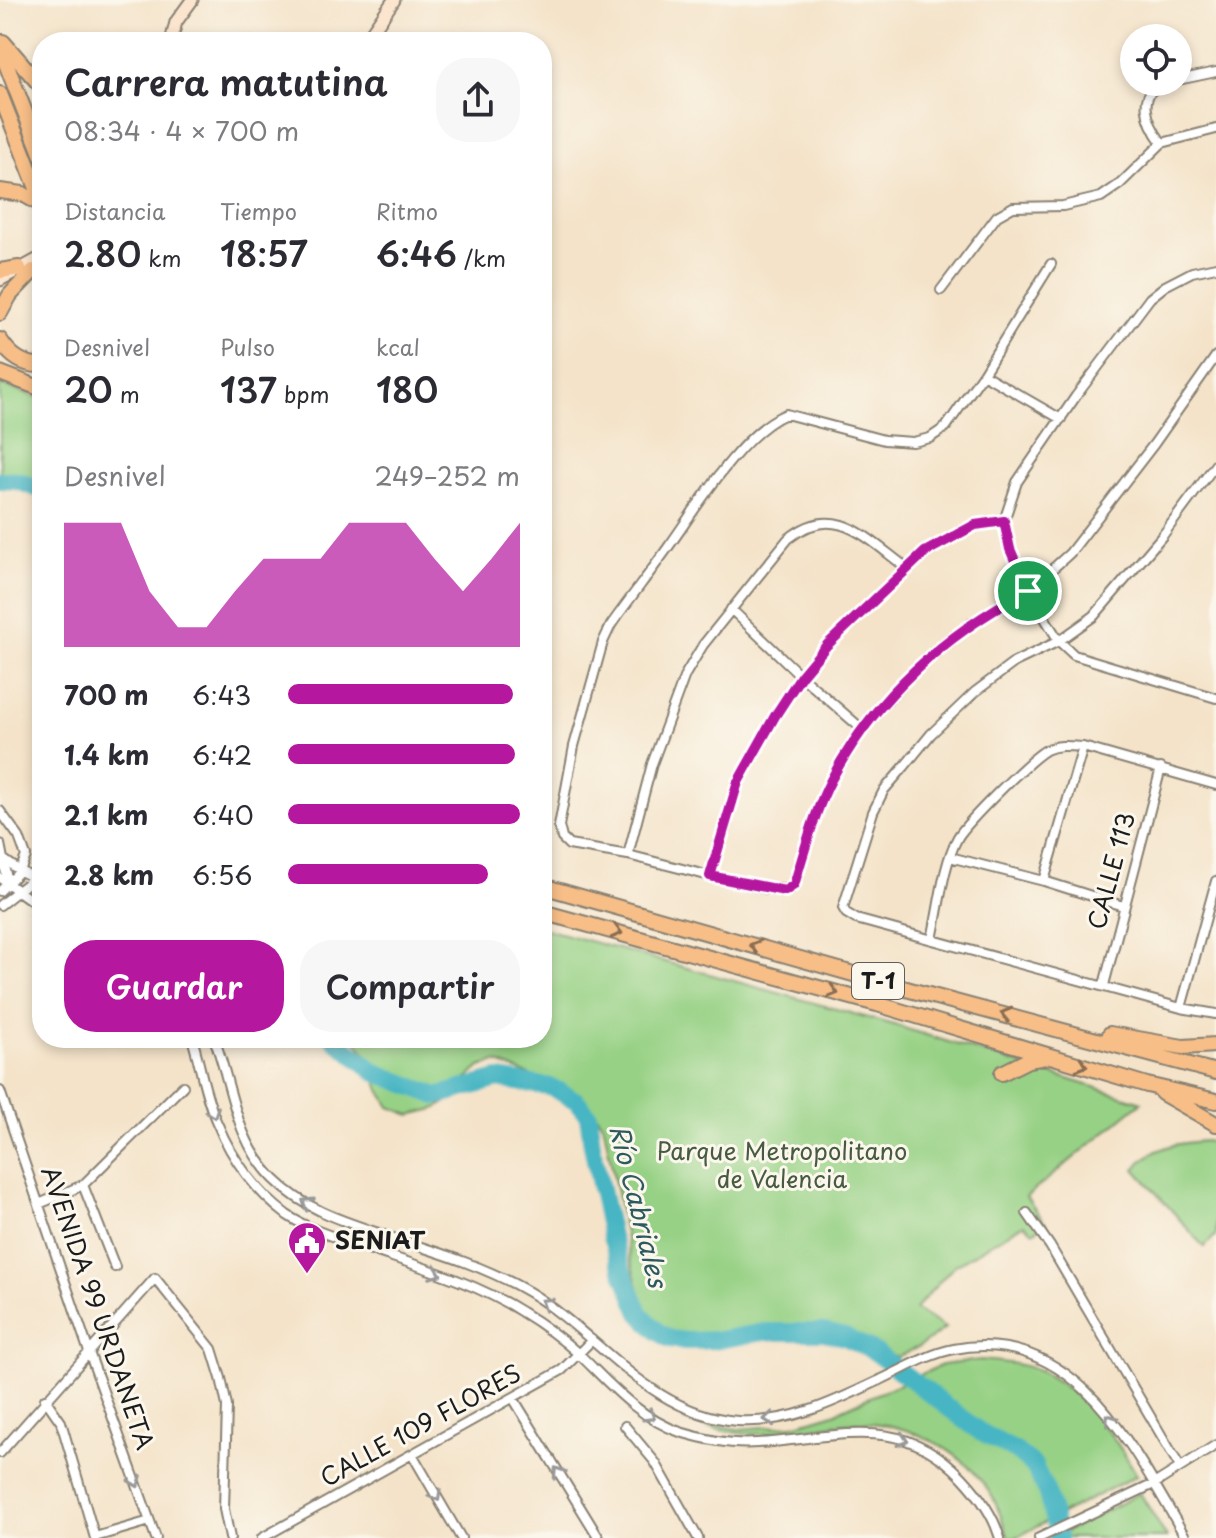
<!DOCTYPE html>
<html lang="es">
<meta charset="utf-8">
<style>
:root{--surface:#fff;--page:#f7f7f7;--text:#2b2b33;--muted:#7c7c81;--accent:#b5179e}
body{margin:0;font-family:"Playpen Sans",sans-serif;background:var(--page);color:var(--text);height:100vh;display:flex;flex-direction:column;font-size:30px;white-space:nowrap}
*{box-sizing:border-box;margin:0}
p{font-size:26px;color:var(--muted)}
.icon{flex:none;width:44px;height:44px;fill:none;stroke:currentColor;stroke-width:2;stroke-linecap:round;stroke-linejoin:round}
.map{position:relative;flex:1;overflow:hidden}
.sheet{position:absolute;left:32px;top:32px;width:520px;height:1016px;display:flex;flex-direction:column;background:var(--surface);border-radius:32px;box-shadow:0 4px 12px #0003}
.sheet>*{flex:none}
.fabs{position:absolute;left:1120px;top:24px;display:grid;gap:16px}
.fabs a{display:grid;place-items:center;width:72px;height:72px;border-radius:50%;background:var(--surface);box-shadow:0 4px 12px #0003;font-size:40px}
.pin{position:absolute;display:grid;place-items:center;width:68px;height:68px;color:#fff;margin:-34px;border:4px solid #fff;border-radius:50%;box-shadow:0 2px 8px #0007}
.round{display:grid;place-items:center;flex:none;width:84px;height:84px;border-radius:32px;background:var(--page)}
.overview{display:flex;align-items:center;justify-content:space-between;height:136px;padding:0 32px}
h1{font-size:36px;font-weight:600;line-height:60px}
.figures{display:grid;grid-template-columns:repeat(3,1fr);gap:12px;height:136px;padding:8px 32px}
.figures div{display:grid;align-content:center}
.figures b{font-size:34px;font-weight:600}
.figures small{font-size:22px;font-weight:400}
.figures p{font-size:22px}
.chart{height:224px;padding:16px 32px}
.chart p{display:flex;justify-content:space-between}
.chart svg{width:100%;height:144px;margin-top:8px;fill:var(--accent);opacity:.7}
.action{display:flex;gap:16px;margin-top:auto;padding:16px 32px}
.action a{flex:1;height:92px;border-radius:32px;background:var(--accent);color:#fff;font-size:32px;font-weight:600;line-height:92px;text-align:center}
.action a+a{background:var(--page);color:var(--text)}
ul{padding:0 32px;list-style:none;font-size:26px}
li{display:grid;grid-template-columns:128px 96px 1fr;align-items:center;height:60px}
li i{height:20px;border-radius:10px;background:var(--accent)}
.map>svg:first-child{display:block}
.green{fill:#97d185;stroke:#5a7650;stroke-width:2}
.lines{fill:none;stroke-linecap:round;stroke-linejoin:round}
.river{stroke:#47b5c3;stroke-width:18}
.street-casing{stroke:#888072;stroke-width:12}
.secondary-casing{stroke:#888072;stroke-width:15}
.highway-casing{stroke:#888072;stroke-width:18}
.street{stroke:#fff;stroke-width:8}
.secondary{stroke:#fce5cf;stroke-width:11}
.highway{stroke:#f7be87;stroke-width:14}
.oneway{stroke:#8a6d52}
.oneway2{stroke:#999}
.route-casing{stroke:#fff;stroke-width:16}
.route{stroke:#b5179e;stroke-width:10}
.labels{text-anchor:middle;stroke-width:6;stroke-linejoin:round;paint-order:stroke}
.shield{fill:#fbf7ec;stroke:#5f5e5a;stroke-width:2}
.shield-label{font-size:22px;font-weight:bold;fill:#1c1c1c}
.street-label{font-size:24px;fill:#1c1c1c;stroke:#fbf7ec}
.park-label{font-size:24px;fill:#475b41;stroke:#fbf7ec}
.poi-label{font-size:24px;font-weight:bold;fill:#1c1c1c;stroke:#fbf7ec;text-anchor:start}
.water-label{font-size:26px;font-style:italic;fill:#2d595f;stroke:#fbf7ec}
</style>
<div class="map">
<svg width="1216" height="1538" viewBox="0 0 1216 1538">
<rect width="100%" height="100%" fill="#fbf7ec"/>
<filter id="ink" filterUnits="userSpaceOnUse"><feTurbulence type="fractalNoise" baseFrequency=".0125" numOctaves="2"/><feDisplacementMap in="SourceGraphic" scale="16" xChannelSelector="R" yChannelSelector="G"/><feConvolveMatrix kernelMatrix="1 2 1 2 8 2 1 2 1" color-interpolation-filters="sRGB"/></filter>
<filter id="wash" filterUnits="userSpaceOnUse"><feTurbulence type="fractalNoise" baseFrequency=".006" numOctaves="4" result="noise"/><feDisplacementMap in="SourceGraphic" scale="32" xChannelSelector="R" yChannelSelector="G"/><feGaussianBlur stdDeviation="1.8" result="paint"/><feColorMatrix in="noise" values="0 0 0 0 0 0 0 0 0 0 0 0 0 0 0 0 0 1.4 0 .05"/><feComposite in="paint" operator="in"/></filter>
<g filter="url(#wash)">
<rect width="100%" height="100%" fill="#f4e3c9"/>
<path class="green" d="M0,384L42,399V487L15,475L0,473Z
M542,928L894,1025L1142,1102L1026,1197L1046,1224L1033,1232L1024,1224L954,1266L915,1309L945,1328L919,1347L897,1357L859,1340L831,1331L738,1336L699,1343L672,1339L645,1312L630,1259L604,1127L593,1109L563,1088L496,1062L480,1067L462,1083L455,1097L435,1109L410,1115L390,1107L380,1090L368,1057L354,1038H542Z
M1207,1141L1216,1146V1235L1204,1247L1135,1169C1152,1146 1181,1142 1207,1141Z
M980,1360C1000,1362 1023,1363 1041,1372C1084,1393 1114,1435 1137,1475L1015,1538H1009C1003,1523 999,1507 990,1493C960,1446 902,1419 847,1423C817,1425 786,1434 755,1434C730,1434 707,1427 683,1420L738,1429L794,1425L834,1413L942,1365Z
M1140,1493L1167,1538H1053Z"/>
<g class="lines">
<path class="river" d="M0,480L18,481L42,490
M333,1038L375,1072L437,1096L498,1079L551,1087L577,1101L588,1114L592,1145L611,1237L622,1270L640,1313L658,1332L670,1339L686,1341L718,1340L764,1332H824L845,1337L875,1352L979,1431L1017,1452L1034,1466L1047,1493L1058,1538"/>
</g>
</g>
<g filter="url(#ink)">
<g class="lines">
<defs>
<path id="street" d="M1178,80L1216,72
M1162,143C1147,123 1134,90 1168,82
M1216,267L1192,272L1165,286L1150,298L1076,396L1017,482L1004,521L1010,549L1028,591L1059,641L1074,655L1216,698
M941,290L997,216L1013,207L1063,206L1101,197L1120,184L1162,143L1216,129
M983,374L1061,419
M1216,464L1163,535L1094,616L1059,641L1015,662L975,692L931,734L904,767L884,790L873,812L843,908L846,913L856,919L1181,1008L1216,1014
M907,568C867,539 835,500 788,539L703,645L685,675L652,764L628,855L710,876L738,782L775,716L801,676L827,645L925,552L975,525L1004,521
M731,609L801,676L862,729
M0,811L19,837L26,856L20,871L0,891
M0,844L8,884
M628,855L569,845L562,838L559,826L574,746L603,642L611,625C630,598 650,573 669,546C697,507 742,432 786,414L884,440L913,442L930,438L946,427L983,374L1051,264
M0,857L20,871L42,882
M950,857L1044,881L1123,906
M710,876L766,889H790L794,885L816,816L831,781L862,729L915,670L969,625L1028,591L1070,553L1154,444L1216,356
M0,878L42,908
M1044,881L1083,747
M0,905L34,878
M932,939C939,909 943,864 958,837C968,821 1030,759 1046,750C1058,744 1070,746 1083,747L1216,785
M1104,985L1161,768
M1181,1008L1216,881
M192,1038C201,1067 205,1098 218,1125C232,1159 257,1193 287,1215C309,1230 335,1237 360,1246C414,1265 473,1281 522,1312C542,1324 562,1339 580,1355C610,1384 639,1418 680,1432C703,1439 733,1445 757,1443C836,1439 899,1411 962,1477C979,1495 993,1514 1000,1538
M214,1038C233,1088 234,1139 274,1179C308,1213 353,1224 396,1239C441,1253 488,1268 529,1292C599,1334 649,1414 738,1421C789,1424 834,1402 880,1380C904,1369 928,1354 954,1349C1077,1325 1134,1451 1186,1538
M0,1091L90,1355L156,1538
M83,1185L115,1267
M39,1204L83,1185L183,1086
M1027,1213L1050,1246L1180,1467
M513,1398L599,1538
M45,1399L61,1422L95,1538
M625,1426L655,1462L698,1538
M0,1453L155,1278L212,1349L221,1378L227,1406L224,1509L230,1538
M412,1454L461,1538
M95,1537L150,1521
M262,1538L562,1370L592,1340
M1039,1538L1154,1484L1216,1445"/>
<path id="secondary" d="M171,42L176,22L192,0
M365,42L394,0
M0,280L42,257"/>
<path id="highway" d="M3,42L42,87
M0,48L42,156
M0,94L42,201
M0,191L23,194L42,205
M0,271L19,268
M0,313L10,295L33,271
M0,340C10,356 23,366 42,365
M0,373L42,389
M542,886L910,990L1216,1072
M542,912L877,1004L1147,1085L1216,1101
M1110,1034L1183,1047L1216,1045
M1002,1073L1028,1060L1046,1057
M1162,1093L1216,1124"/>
</defs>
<use href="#street" class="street-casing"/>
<use href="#secondary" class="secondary-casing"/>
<use href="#highway" class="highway-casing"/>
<use href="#street" class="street"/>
<use href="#secondary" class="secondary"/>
<use href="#highway" class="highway"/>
</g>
<defs><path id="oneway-chevron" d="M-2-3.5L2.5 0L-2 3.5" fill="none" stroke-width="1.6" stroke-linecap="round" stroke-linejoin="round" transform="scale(2)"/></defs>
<g class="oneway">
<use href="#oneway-chevron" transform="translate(617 932) rotate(15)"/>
<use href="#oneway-chevron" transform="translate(755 946) rotate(-164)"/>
<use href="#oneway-chevron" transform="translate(833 992) rotate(16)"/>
<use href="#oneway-chevron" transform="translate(1006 1014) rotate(-166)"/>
<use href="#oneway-chevron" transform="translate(1082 1065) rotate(17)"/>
</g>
<g class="oneway2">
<use href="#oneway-chevron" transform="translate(213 1113) rotate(71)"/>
<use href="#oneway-chevron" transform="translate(307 1203) rotate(-148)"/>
<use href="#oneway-chevron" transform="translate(436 1273) rotate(20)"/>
<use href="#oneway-chevron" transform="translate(546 1303) rotate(-147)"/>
<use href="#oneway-chevron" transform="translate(650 1416) rotate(31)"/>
<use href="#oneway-chevron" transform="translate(769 1419) rotate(175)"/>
<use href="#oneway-chevron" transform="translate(1110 1419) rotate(-126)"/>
<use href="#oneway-chevron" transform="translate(903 1440) rotate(18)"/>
<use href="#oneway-chevron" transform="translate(558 1472) rotate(-122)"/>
<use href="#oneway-chevron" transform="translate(136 1482) rotate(70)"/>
<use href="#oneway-chevron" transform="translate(436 1496) rotate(60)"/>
</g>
</g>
<g class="lines" filter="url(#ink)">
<defs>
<path id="route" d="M1004,521L1010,549L1028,591C946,633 874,698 831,780C814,813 805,850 794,885L785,891L710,876L738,782L775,716L801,676L827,645L925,552L975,525Z"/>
</defs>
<use href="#route" class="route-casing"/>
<use href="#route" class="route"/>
</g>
<defs>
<symbol id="civic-pin" viewBox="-11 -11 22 30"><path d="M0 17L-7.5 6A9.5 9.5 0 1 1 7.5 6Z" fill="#b5179e" stroke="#fbf7ec"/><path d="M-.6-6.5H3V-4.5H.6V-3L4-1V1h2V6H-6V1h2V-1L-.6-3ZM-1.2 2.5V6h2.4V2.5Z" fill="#fff"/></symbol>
</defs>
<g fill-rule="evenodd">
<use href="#civic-pin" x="285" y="1219" width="44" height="60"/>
</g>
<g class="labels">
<rect class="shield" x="852" y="963" width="52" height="36" rx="6"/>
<g class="shield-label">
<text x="878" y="989">T-1</text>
</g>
<g class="street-label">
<text transform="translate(1112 871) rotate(-75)" y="8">CALLE 113</text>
<text transform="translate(97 1308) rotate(71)" y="8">AVENIDA 99 URDANETA</text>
<text transform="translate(421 1426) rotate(-29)" y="8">CALLE 109 FLORES</text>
</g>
<g class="park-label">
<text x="782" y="1160">Parque Metropolitano<tspan x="782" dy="28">de Valencia</tspan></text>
</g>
<g class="poi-label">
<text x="335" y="1249">SENIAT</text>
</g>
<g class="water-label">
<text transform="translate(638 1206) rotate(76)" y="9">Río Cabriales</text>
</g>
</g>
</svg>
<div class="fabs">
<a><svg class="icon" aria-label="locate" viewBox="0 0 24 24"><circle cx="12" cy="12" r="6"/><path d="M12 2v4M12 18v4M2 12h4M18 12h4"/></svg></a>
</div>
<div class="pin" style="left:1028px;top:591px;background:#1e9e55"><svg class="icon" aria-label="arrive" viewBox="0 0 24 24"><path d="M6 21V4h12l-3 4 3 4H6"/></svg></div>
<section class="sheet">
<div class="overview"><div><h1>Carrera matutina</h1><p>08:34 · 4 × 700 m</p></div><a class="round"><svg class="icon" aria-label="share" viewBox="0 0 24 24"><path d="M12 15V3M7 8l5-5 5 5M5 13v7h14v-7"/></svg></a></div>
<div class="figures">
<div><p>Distancia</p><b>2.80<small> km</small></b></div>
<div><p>Tiempo</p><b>18:57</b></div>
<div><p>Ritmo</p><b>6:46<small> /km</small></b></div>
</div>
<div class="figures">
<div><p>Desnivel</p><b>20<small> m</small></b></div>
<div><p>Pulso</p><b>137<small> bpm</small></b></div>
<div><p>kcal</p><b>180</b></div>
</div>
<div class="chart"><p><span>Desnivel</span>249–252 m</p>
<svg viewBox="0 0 160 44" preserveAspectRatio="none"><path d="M0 44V6L10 6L20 6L30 27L40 38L50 38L60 27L70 17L80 17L90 17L100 6L110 6L120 6L130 17L140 27L150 17L160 6V44z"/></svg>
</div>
<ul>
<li><b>700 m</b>6:43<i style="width:97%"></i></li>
<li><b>1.4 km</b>6:42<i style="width:98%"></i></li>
<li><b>2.1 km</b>6:40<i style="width:100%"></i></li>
<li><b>2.8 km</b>6:56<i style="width:86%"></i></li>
</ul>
<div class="action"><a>Guardar</a><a>Compartir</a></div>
</section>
</div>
